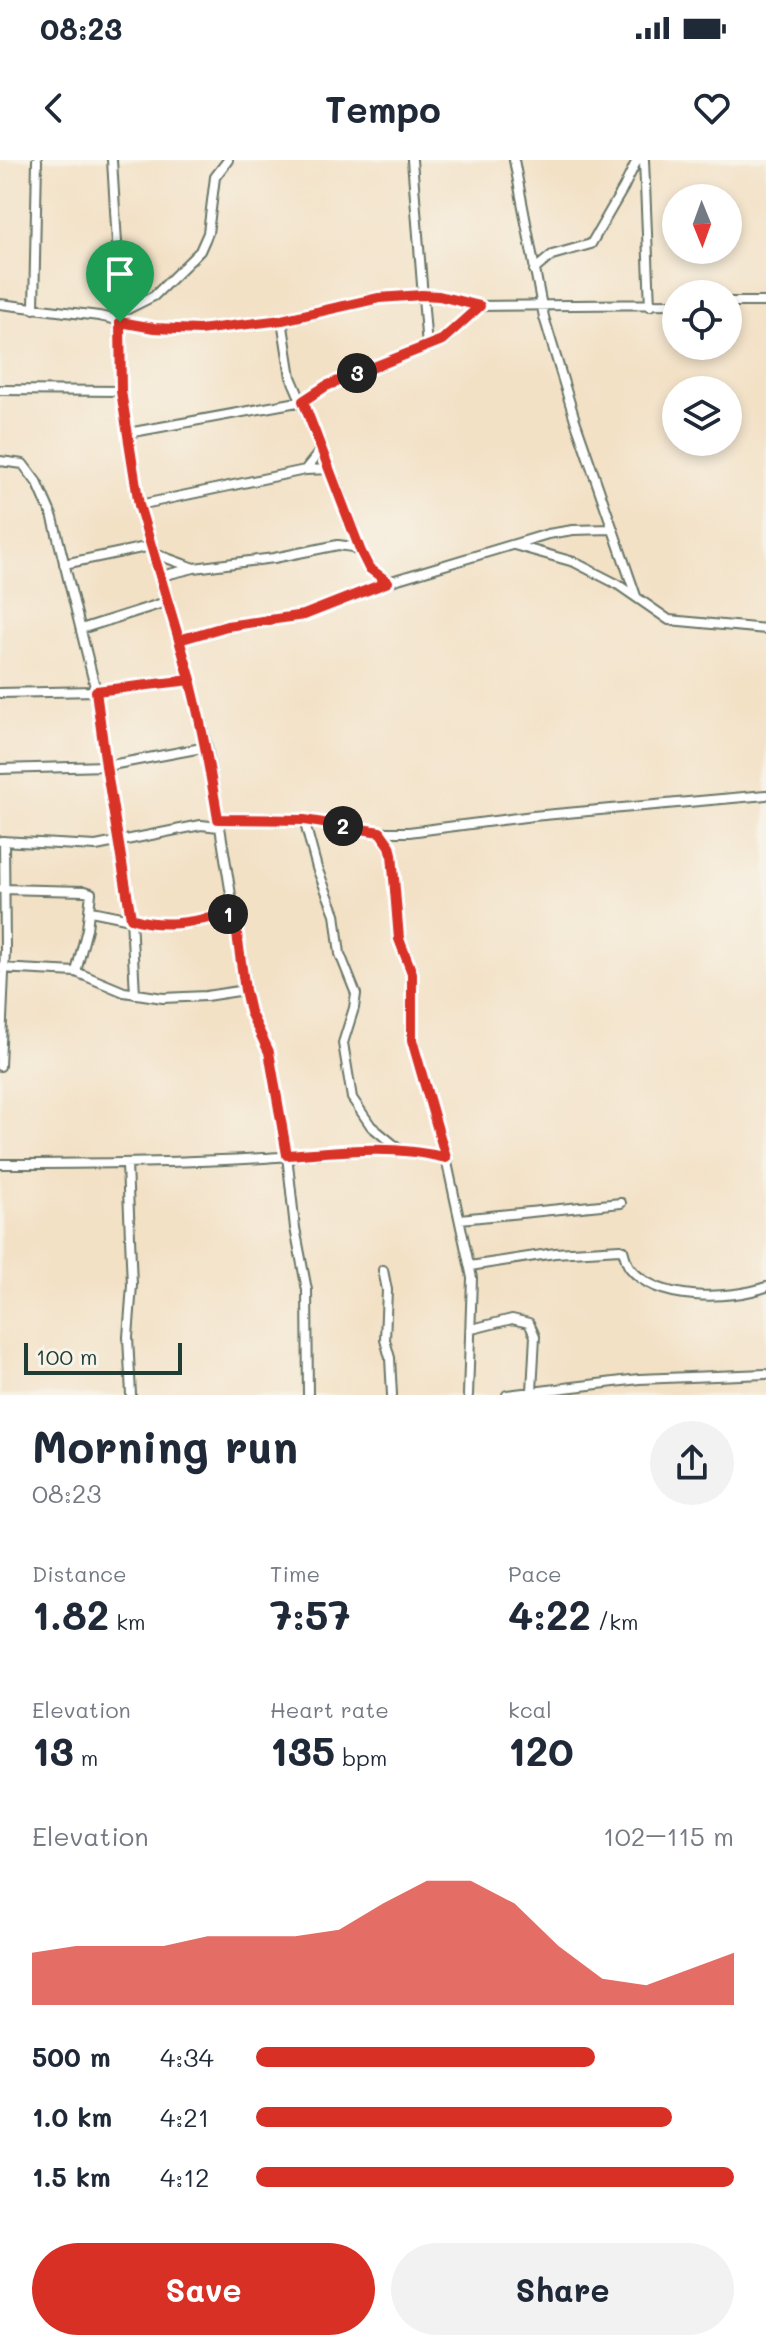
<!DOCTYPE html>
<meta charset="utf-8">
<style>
:root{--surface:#fff;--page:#f2f2f3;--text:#1f2937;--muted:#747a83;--accent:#d93025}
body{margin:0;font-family:Mali,sans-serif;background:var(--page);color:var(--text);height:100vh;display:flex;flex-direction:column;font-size:30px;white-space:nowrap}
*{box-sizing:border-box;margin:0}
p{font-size:26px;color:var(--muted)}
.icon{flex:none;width:44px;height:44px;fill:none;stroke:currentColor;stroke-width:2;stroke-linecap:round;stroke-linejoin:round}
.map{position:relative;height:1235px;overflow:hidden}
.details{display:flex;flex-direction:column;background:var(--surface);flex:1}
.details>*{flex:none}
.needle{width:52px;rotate:179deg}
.fabs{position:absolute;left:662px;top:24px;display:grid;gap:16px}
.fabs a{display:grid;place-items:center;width:80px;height:80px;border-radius:50%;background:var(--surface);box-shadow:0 4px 12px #0003;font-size:40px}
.scale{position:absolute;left:24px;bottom:20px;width:158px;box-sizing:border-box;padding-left:8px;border:4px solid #1f3d34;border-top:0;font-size:22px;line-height:28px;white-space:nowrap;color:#1f3d34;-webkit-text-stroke:6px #f7f3e8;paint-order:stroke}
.pin{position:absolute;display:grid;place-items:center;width:68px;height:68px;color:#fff;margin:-82px -34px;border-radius:50% 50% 50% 0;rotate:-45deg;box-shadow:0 0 8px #0007}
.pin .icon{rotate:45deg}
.km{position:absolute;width:40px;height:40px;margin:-20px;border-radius:50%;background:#222;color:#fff;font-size:22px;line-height:40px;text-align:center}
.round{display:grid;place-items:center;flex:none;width:84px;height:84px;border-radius:42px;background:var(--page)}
.overview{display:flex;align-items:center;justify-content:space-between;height:136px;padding:0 32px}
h1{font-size:44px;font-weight:800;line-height:60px}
.stats{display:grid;grid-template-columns:repeat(3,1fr);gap:12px;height:136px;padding:8px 32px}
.stats div{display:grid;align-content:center}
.stats b{font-size:40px;font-weight:800}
.stats small{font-size:22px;font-weight:400}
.stats p{font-size:22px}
.chart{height:224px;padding:16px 32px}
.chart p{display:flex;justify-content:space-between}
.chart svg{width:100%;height:144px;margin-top:8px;fill:var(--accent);opacity:.7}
.action{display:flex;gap:16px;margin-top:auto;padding:16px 32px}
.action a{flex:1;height:92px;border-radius:48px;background:var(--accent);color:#fff;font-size:32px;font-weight:800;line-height:92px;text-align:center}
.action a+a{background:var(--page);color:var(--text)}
ul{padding:0 32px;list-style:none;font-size:26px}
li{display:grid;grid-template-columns:128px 96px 1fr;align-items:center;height:60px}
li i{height:20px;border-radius:10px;background:var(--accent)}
.status{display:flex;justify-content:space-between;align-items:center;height:56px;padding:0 40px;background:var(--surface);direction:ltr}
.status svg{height:22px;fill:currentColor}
header{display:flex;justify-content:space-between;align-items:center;height:104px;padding:0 32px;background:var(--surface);font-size:36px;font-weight:800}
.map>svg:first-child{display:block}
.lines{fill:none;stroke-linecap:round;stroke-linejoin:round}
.street-casing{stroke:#697667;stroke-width:12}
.street{stroke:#fff;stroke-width:8}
.route-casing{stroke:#fff;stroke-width:16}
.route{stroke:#d93025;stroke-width:10}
</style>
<div class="status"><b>08:23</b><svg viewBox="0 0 49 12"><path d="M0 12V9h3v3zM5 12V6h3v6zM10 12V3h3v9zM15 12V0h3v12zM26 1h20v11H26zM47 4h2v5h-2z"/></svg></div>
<header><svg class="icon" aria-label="back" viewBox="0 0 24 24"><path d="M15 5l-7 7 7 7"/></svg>Tempo<svg class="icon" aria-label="heart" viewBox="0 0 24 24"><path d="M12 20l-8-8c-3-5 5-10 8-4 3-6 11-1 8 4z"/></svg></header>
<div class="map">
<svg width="766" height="1235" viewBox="0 0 766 1235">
<rect width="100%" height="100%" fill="#f7f3e8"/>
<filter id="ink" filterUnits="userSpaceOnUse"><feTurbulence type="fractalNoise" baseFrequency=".0125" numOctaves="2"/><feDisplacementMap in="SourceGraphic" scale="16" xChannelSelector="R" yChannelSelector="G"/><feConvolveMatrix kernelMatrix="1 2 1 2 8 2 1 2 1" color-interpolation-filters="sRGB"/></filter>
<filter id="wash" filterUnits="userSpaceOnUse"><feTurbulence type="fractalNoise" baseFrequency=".006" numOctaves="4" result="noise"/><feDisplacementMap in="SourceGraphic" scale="32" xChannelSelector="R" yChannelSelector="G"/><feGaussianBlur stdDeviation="1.8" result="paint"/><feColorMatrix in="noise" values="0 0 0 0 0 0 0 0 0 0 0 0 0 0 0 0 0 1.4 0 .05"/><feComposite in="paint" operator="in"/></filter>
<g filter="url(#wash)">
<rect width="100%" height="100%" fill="#f3e1c6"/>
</g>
<g filter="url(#ink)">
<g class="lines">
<defs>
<path id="street" d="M112,0L118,100L121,231L133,310L139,345L187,507L207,587L250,852L269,892L287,995L295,1068L307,1130L308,1235
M412,0L427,187
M514,0L544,157L575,260L636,436
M644,0L650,146
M534,110L552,95L591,84L624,27L637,0
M728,142H766
M0,144L99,156L154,168L199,170L282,160L379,138L422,135L439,136L480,146L676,144
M34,149L37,0
M120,153L154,136L200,91L208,73L215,17L228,0
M282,160L291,217L330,309L361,392L369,408L388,422
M0,230L121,231
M128,273L303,241L326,226L442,180L480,146
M0,301L23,304L38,324L53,358L96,531L106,606L131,758L135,834
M305,310L321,290
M139,345L305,310L330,309
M514,385L574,402L617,424L669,460L766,469
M153,393L194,408
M64,404L151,386
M161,416L194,408L274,398L338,385L353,387L360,392
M81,469L169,441
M179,480L227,466L304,455L388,422L548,374L573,370L611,369
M0,533L96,531L191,520
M0,609L106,606L207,587
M218,659L304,660L380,672H409L533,656L766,635
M304,660L317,708L335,754L340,794L356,834L354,848L343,883L352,938L371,966L399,989
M380,672L390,686L392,694L399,779L412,813V880L446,998
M1,681L96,686L201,665L219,667
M1,729L85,731L91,733L87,769L76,812
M91,751L155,764L194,762L234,753
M0,808L76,812L124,832L163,838L206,836L245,830
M0,906L5,790L4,681
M0,1004C88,1004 175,1003 263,998C324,995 385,982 446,998L472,1118L468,1235
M127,1005L132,1125L128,1177L131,1235
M460,1059L621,1043
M470,1106L555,1093L620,1089L623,1090C625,1096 626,1103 630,1108C657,1142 729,1140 766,1127
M383,1110L387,1130L385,1180L390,1198L392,1235
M472,1169L512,1159L529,1163L535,1176L532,1231
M507,1235L639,1219L766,1214"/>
</defs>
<use href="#street" class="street-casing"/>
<use href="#street" class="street"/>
</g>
</g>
<g class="lines" filter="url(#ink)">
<defs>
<path id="route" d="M120,162L121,231L139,345L191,520L96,531L106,606L131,758C165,770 200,760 234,753L245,830L250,852L269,892L287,995C340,991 394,984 446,998L412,880V813L399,779L392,694L390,686L380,672L304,660L218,659C208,598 197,539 179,480L227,466L304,455L388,422L369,408L361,392L303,241L326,226L442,180L480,146L439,136L422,135L379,138L282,160L199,170L154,168L120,162"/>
</defs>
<use href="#route" class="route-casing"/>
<use href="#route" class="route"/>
</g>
</svg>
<div class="fabs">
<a><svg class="needle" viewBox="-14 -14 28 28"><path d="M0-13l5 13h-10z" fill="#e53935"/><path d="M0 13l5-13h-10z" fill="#747a83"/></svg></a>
<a><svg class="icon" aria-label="locate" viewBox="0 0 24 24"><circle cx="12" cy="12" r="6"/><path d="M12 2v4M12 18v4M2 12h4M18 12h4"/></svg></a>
<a><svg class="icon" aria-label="layers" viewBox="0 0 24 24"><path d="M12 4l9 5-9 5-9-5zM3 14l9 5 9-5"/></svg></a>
</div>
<div class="scale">100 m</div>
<div class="pin" style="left:120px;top:162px;background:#1e9e55"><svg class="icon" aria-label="arrive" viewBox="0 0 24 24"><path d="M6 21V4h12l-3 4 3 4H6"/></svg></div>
<b class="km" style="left:228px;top:754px">1</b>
<b class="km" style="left:343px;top:666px">2</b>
<b class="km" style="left:357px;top:213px">3</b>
</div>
<section class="details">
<div class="overview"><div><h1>Morning run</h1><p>08:23</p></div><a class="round"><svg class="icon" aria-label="share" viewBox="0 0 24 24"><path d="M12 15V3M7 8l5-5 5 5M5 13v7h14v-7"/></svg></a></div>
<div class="stats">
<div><p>Distance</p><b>1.82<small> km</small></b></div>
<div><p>Time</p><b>7:57</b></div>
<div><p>Pace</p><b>4:22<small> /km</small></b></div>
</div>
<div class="stats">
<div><p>Elevation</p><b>13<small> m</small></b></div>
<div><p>Heart rate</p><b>135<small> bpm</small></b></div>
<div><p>kcal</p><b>120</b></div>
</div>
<div class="chart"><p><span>Elevation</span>102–115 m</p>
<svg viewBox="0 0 160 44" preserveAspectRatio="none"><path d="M0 44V28L10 26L20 26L30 26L40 23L50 23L60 23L70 21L80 13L90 6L100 6L110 13L120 26L130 36L140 38L150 33L160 28V44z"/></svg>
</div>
<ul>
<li><b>500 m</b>4:34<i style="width:71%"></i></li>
<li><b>1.0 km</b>4:21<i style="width:87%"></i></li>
<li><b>1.5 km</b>4:12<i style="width:100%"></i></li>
</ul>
<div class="action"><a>Save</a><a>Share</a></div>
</section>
